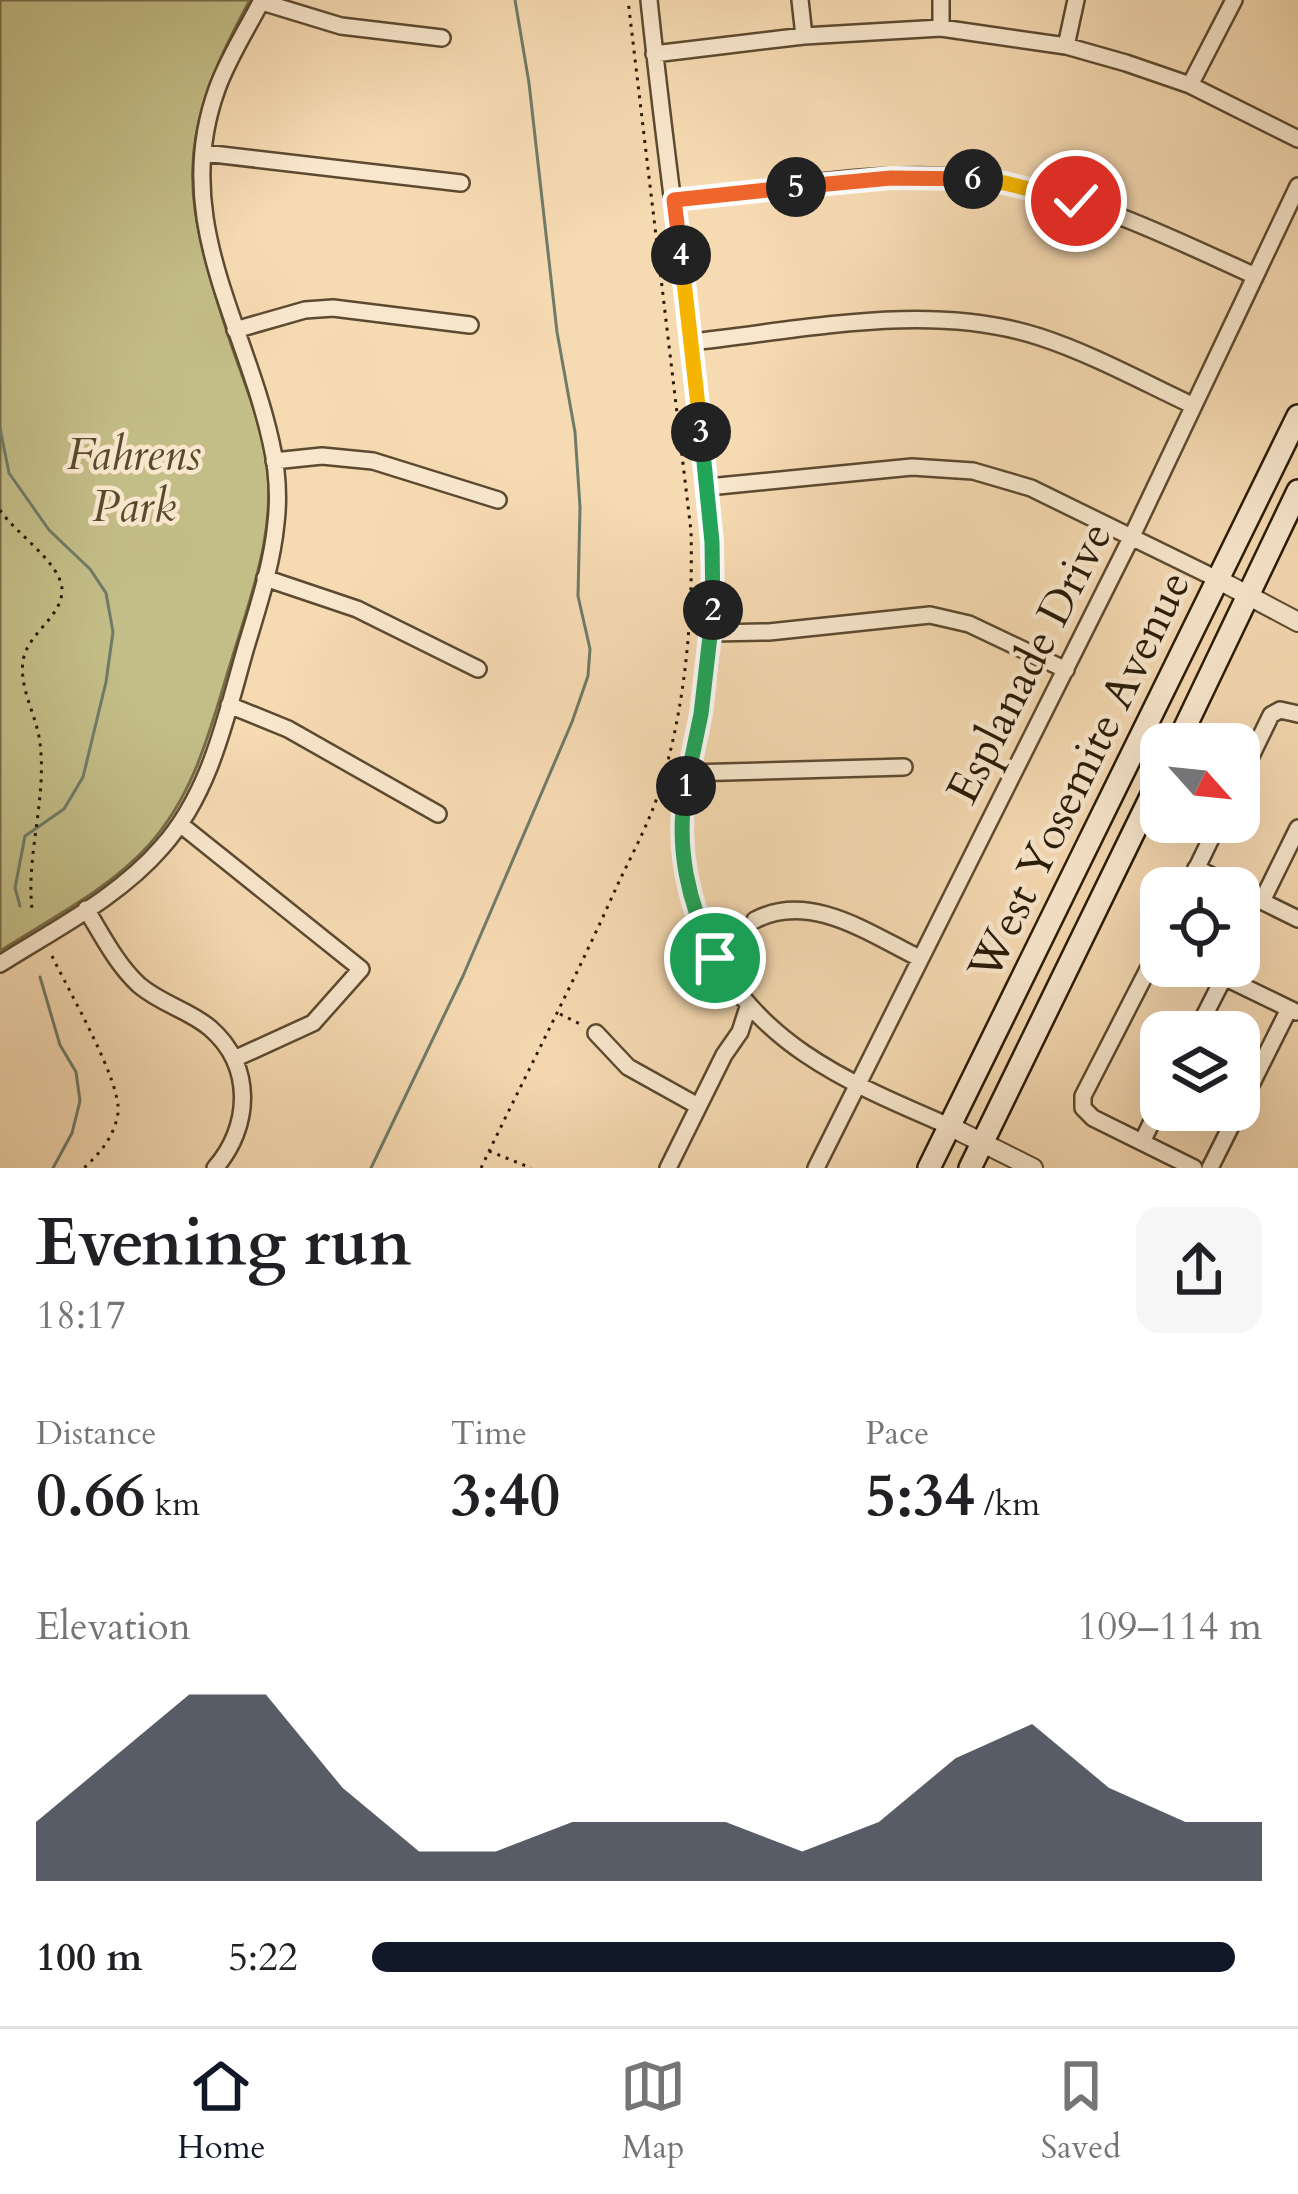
<!DOCTYPE html>
<meta charset="utf-8">
<style>
:root{--surface:#fff;--page:#f6f6f6;--text:#202124;--muted:#757577;--line:#e0e0e0;--accent:#111827}
body{margin:0;font-family:Cardo,serif;background:var(--page);color:var(--text);height:100vh;display:flex;flex-direction:column;font-size:45px;white-space:nowrap}
*{box-sizing:border-box;margin:0}
p{font-size:39px;color:var(--muted)}
.icon{flex:none;width:66px;height:66px;fill:none;stroke:currentColor;stroke-width:2;stroke-linecap:round;stroke-linejoin:round}
.map{position:relative;height:1168px;overflow:hidden}
.details{display:flex;flex-direction:column;background:var(--surface);flex:1}
.details>*{flex:none}
.needle{width:78px;rotate:117deg}
.controls{position:absolute;left:1140px;top:723px;display:grid;gap:24px}
.controls a{display:grid;place-items:center;width:120px;height:120px;border-radius:24px;background:var(--surface);box-shadow:0 12px 48px #0002;font-size:60px}
.pin{position:absolute;display:grid;place-items:center;width:102px;height:102px;color:#fff;margin:-51px;border:6px solid #fff;border-radius:50%;box-shadow:0 3px 12px #0007}
.km{position:absolute;width:60px;height:60px;margin:-30px;border-radius:50%;background:#222;color:#fff;font-size:33px;line-height:60px;text-align:center}
.round{display:grid;place-items:center;flex:none;width:126px;height:126px;border-radius:24px;background:var(--page)}
.summary{display:flex;align-items:center;justify-content:space-between;height:204px;padding:0 36px}
h1{font-size:66px;font-weight:800;line-height:90px}
.metrics{display:grid;grid-template-columns:repeat(3,1fr);gap:18px;height:204px;padding:12px 36px}
.metrics div{display:grid;align-content:center}
.metrics b{font-size:60px;font-weight:800}
.metrics small{font-size:33px;font-weight:400}
.metrics p{font-size:33px}
.chart{height:336px;padding:24px 36px}
.chart p{display:flex;justify-content:space-between}
.chart svg{width:100%;height:216px;margin-top:12px;fill:var(--accent);opacity:.7}
ul{padding:0 36px;list-style:none;font-size:39px}
li{display:grid;grid-template-columns:192px 144px 1fr;align-items:center;height:90px}
li i{height:30px;border-radius:15px;background:var(--accent)}
.tabs{display:flex;justify-content:space-around;align-items:center;height:168px;border-top:3px solid var(--line);background:var(--surface);font-size:33px;color:var(--muted)}
.tabs a{display:grid;justify-items:center;gap:6px}
.tabs .active{color:var(--accent)}
.map>svg:first-child{display:block}
.green{fill:#c3bd87;stroke:#766c46;stroke-width:3}
.lines{fill:none;stroke-linecap:round;stroke-linejoin:round}
.stream{stroke:#6e7b69;stroke-width:3}
.minor-casing{stroke:#5c4a30;stroke-width:20}
.tertiary-casing{stroke:#5c4a30;stroke-width:22}
.secondary-casing{stroke:#281a05;stroke-width:26}
.path{stroke:#281a05;stroke-width:3;stroke-dasharray:3 6;stroke-linecap:butt}
.minor{stroke:#f9e7cd;stroke-width:15}
.tertiary{stroke:#f9e7cd;stroke-width:18}
.secondary{stroke:#f9e7cd;stroke-width:21}
.split-1-casing{stroke:#fff;stroke-width:24}
.split-2-casing{stroke:#fff;stroke-width:24}
.split-3-casing{stroke:#fff;stroke-width:24}
.split-4-casing{stroke:#fff;stroke-width:24}
.split-5-casing{stroke:#fff;stroke-width:24}
.split-6-casing{stroke:#fff;stroke-width:24}
.split-7-casing{stroke:#fff;stroke-width:24}
.split-1{stroke:#22a559;stroke-width:15}
.split-2{stroke:#22a559;stroke-width:15}
.split-3{stroke:#22a559;stroke-width:15}
.split-4{stroke:#f5b400;stroke-width:15}
.split-5{stroke:#f0652b;stroke-width:15}
.split-6{stroke:#f0652b;stroke-width:15}
.split-7{stroke:#f5b400;stroke-width:15}
.labels{text-anchor:middle;stroke-width:9;stroke-linejoin:round;paint-order:stroke}
.park-label{font-size:45px;font-style:italic;fill:#564b2c;stroke:#f9e7cd}
.street-label{font-size:45px;fill:#281a05;stroke:#f9e7cd}
</style>
<div class="map">
<svg width="1298" height="1168" viewBox="0 0 1298 1168">
<rect width="100%" height="100%" fill="#f6dab2"/>
<filter id="stains"><feTurbulence type="fractalNoise" baseFrequency=".00167" numOctaves="4"/><feColorMatrix values="0 0 0 0 .2 0 0 0 0 .09 0 0 0 0 .02 0 0 0 .5 -.17"/></filter>
<radialGradient id="worn" r=".72"><stop offset=".6" stop-color="#630" stop-opacity="0"/><stop offset="1" stop-color="#630" stop-opacity=".3"/></radialGradient>
<path class="green" d="M0,0H250C171,144 182,196 232,347C244,381 258,416 265,452C279,526 251,595 230,665C210,730 195,794 148,846C108,890 50,919 0,951Z"/>
<g class="lines">
<path class="stream" d="M0,428L9,473L49,530L90,569L106,593L113,632L106,682L83,777L64,809L25,836L15,888L20,906
M40,977L60,1045L76,1072L80,1101L72,1133L53,1168
M371,1168L463,976L572,722L588,676L590,649L578,596L580,507L575,432L557,332L529,83L515,0"/>
<defs>
<path id="minor" d="M649,0C662,127 680,253 695,380C706,473 719,566 709,661C698,760 660,839 705,937C753,1044 849,1083 949,1126
M800,0L804,36
M262,2L341,26L442,38
M941,28V0
M1066,46L1076,0
M654,54L804,36L941,28L1066,46L1126,63L1190,85L1298,139
M1190,85L1234,0
M204,153L461,183
M674,200C781,189 898,163 1005,183C1093,199 1174,239 1255,276
M235,330L305,310L333,308L470,325
M691,342C804,330 929,301 1040,337C1092,354 1143,382 1192,405
M274,461L322,456L373,461L498,500
M708,487L912,467L973,471L1031,488L1219,580
M265,578L357,609L478,669
M711,633L769,632L930,615L969,624L1066,670
M229,705L288,729L438,814
M688,773L904,767
M1239,781L1271,715L1280,710L1298,714
M180,824L361,969L313,1023L234,1059
M1196,868L1236,888
M1187,888L1219,822
M1239,890L1298,919
M1262,901L1298,828
M86,909C102,935 117,965 139,985C161,1004 189,1010 210,1028C254,1066 251,1127 215,1168
M755,920C810,891 870,934 919,958
M1161,944L1083,1096V1108L1093,1118L1194,1168
M0,964C55,929 119,897 162,847C211,792 226,716 246,647C258,607 272,565 276,523C279,497 277,468 271,442C244,320 170,219 217,89C228,58 247,29 262,0
M1201,966L1296,1012
M1196,1032L1224,977
M596,1033L628,1067L698,1106
M1239,1109L1289,1009
M1142,1142L1161,1103
M668,1168L724,1055L740,1032L748,1007
M816,1168L1132,536L1298,186
M1210,1168L1239,1110"/>
<path id="tertiary" d="M1219,580L1298,622
M949,1126L1033,1168"/>
<path id="secondary" d="M1177,744L1298,491
M929,1168L1298,416
M970,1168L1161,776"/>
</defs>
<use href="#minor" class="minor-casing"/>
<use href="#tertiary" class="tertiary-casing"/>
<use href="#secondary" class="secondary-casing"/>
<path class="path" d="M0,510C15,533 60,562 62,589C63,617 27,633 23,661C19,689 37,716 40,743C47,799 26,854 32,909
M52,956C67,988 122,1082 118,1113C114,1137 101,1152 84,1168
M560,1014L584,1026
M489,1151L531,1168
M481,1168C526,1074 574,982 617,886C632,854 651,820 661,785C686,704 693,615 691,531L628,0"/>
<use href="#minor" class="minor"/>
<use href="#tertiary" class="tertiary"/>
<use href="#secondary" class="secondary"/>
</g>
<g class="lines">
<defs>
<path id="split-1" d="M686,786C675,847 688,903 715,958"/>
<path id="split-2" d="M686,786L701,714L713,610"/>
<path id="split-3" d="M701,432L712,542L713,610"/>
<path id="split-4" d="M681,255L701,432"/>
<path id="split-5" d="M681,255L674,200L796,187"/>
<path id="split-6" d="M796,187L891,178L973,179"/>
<path id="split-7" d="M973,179L1005,183L1076,201"/>
</defs>
<use href="#split-1" class="split-1-casing"/>
<use href="#split-2" class="split-2-casing"/>
<use href="#split-3" class="split-3-casing"/>
<use href="#split-4" class="split-4-casing"/>
<use href="#split-5" class="split-5-casing"/>
<use href="#split-6" class="split-6-casing"/>
<use href="#split-7" class="split-7-casing"/>
<use href="#split-1" class="split-1"/>
<use href="#split-2" class="split-2"/>
<use href="#split-3" class="split-3"/>
<use href="#split-4" class="split-4"/>
<use href="#split-5" class="split-5"/>
<use href="#split-6" class="split-6"/>
<use href="#split-7" class="split-7"/>
</g>
<g class="labels">
<g class="park-label">
<text x="134" y="469">Fahrens<tspan x="134" dy="52">Park</tspan></text>
</g>
<g class="street-label">
<text transform="translate(1028 662) rotate(-63)" y="16">Esplanade Drive</text>
<text transform="translate(1078 775) rotate(-64)" y="16">West Yosemite Avenue</text>
</g>
</g>
<rect width="100%" height="100%" filter="url(#stains)"/>
<rect width="100%" height="100%" fill="url(#worn)"/>
</svg>
<div class="controls">
<a><svg class="needle" viewBox="-14 -14 28 28"><path d="M0-13l5 13h-10z" fill="#e53935"/><path d="M0 13l5-13h-10z" fill="#757577"/></svg></a>
<a><svg class="icon" aria-label="locate" viewBox="0 0 24 24"><circle cx="12" cy="12" r="6"/><path d="M12 2v4M12 18v4M2 12h4M18 12h4"/></svg></a>
<a><svg class="icon" aria-label="layers" viewBox="0 0 24 24"><path d="M12 4l9 5-9 5-9-5zM3 14l9 5 9-5"/></svg></a>
</div>
<div class="pin" style="left:715px;top:958px;background:#1e9e55"><svg class="icon" aria-label="arrive" viewBox="0 0 24 24"><path d="M6 21V4h12l-3 4 3 4H6"/></svg></div>
<div class="pin" style="left:1076px;top:201px;background:#d93025"><svg class="icon" aria-label="check" viewBox="0 0 24 24"><path d="M5 12l5 5 9-10"/></svg></div>
<b class="km" style="left:686px;top:786px">1</b>
<b class="km" style="left:713px;top:610px">2</b>
<b class="km" style="left:701px;top:432px">3</b>
<b class="km" style="left:681px;top:255px">4</b>
<b class="km" style="left:796px;top:187px">5</b>
<b class="km" style="left:973px;top:179px">6</b>
</div>
<section class="details">
<div class="summary"><div><h1>Evening run</h1><p>18:17</p></div><a class="round"><svg class="icon" aria-label="share" viewBox="0 0 24 24"><path d="M12 15V3M7 8l5-5 5 5M5 13v7h14v-7"/></svg></a></div>
<div class="metrics">
<div><p>Distance</p><b>0.66<small> km</small></b></div>
<div><p>Time</p><b>3:40</b></div>
<div><p>Pace</p><b>5:34<small> /km</small></b></div>
</div>
<div class="chart"><p><span>Elevation</span>109–114 m</p>
<svg viewBox="0 0 160 44" preserveAspectRatio="none"><path d="M0 44V32L10 19L20 6L30 6L40 25L50 38L60 38L70 32L80 32L90 32L100 38L110 32L120 19L130 12L140 25L150 32L160 32V44z"/></svg>
</div>
<ul>
<li><b>100 m</b>5:22<i style="width:97%"></i></li>
</ul>
</section>
<nav class="tabs">
<a class="active"><svg class="icon" aria-label="home" viewBox="0 0 24 24"><path d="M3 11l9-7 9 7M6 9v11h12V9"/></svg>Home</a>
<a><svg class="icon" aria-label="map" viewBox="0 0 24 24"><path d="M3 6l6-2 6 2 6-2v14l-6 2-6-2-6 2zM9 4v14M15 6v14"/></svg>Map</a>
<a><svg class="icon" aria-label="saved" viewBox="0 0 24 24"><path d="M7 4h10v16l-5-4-5 4z"/></svg>Saved</a>
</nav>
